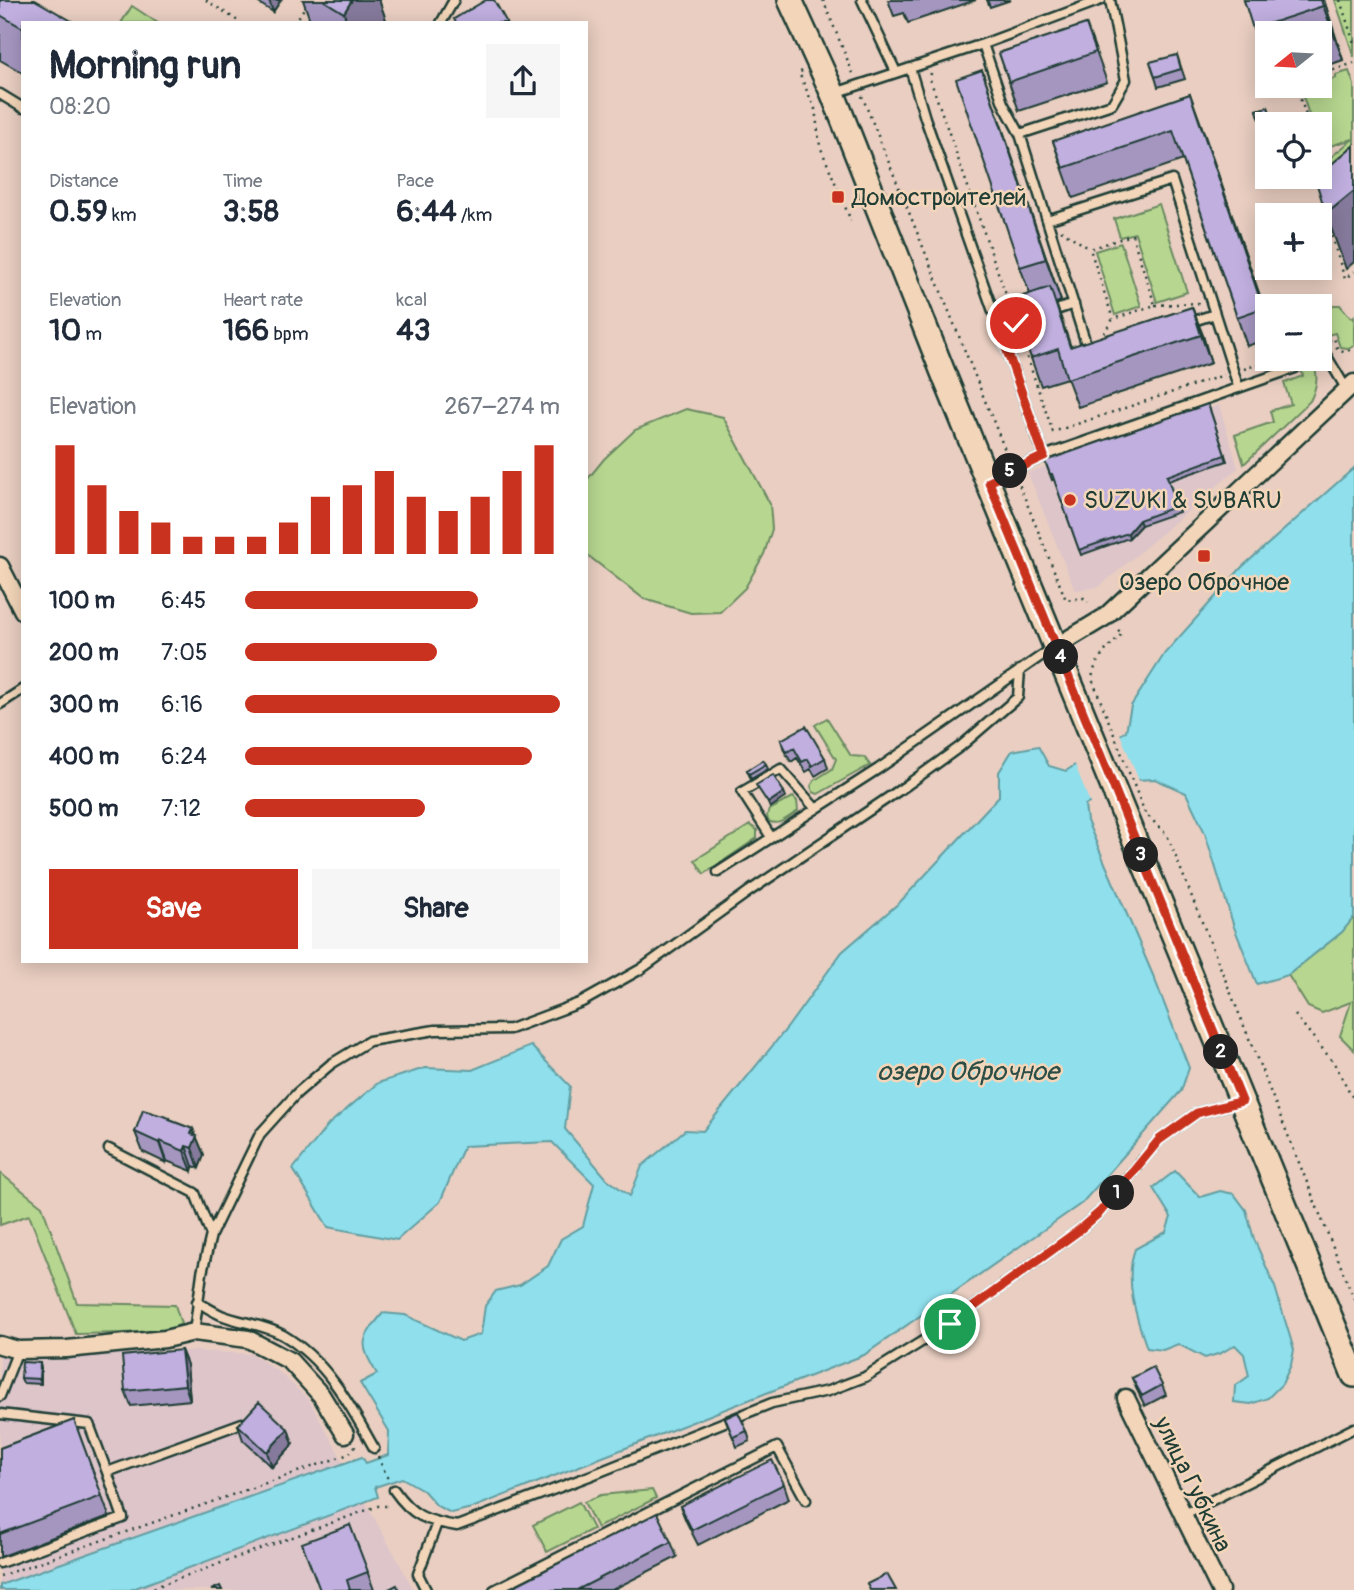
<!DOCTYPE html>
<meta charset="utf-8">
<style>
:root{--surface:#fff;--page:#f6f6f7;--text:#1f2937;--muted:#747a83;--accent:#c8321e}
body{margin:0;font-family:Pangolin,sans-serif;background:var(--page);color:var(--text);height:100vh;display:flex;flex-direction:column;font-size:26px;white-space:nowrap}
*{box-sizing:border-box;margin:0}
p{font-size:23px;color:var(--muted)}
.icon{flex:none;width:38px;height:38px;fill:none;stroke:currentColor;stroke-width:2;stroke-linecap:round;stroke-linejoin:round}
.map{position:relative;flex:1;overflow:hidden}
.panel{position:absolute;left:21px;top:21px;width:567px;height:942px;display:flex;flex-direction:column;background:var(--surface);border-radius:0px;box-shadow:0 4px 18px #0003}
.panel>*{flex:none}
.needle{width:46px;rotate:252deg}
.buttons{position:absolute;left:1255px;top:21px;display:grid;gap:14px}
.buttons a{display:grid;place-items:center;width:77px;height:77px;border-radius:0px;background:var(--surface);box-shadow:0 4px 18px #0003;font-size:35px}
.pin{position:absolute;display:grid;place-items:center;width:60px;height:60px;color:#fff;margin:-30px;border:4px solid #fff;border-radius:50%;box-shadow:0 2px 7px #0007}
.km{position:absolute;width:35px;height:35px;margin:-18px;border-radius:50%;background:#222;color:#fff;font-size:19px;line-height:35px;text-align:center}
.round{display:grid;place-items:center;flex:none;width:74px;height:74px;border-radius:0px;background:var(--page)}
.overview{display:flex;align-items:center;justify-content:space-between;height:119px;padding:0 28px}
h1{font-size:38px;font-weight:800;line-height:52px}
.metrics{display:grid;grid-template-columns:repeat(3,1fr);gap:10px;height:119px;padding:7px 28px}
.metrics div{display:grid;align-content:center}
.metrics b{font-size:30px;font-weight:800}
.metrics small{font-size:19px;font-weight:400}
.metrics p{font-size:19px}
.chart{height:196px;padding:14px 28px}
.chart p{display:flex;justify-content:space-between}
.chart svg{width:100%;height:126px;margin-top:7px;stroke:var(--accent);stroke-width:6}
.action{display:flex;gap:14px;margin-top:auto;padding:14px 28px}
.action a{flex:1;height:80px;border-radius:0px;background:var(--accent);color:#fff;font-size:28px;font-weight:800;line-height:80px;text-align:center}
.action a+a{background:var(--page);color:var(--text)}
ul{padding:0 28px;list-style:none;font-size:23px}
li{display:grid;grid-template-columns:112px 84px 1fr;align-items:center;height:52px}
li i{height:18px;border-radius:9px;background:var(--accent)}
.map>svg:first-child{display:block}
.built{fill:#ddc5ca}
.green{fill:#b7d790;stroke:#6b8a62;stroke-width:2}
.water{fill:#8fdfec;stroke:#629ea2;stroke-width:2}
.pier{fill:#e9cec1}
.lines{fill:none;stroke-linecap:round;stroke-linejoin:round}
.service-casing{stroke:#1f3d34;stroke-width:13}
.minor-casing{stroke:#1f3d34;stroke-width:21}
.secondary-casing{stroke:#1f3d34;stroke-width:28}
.path{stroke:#1f3d34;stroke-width:2.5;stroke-dasharray:2 5;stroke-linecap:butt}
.service{stroke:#f3d6b9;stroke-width:8}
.minor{stroke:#f3d6b9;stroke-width:16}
.secondary{stroke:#f3d6b9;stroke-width:23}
.wall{fill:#a596c0;stroke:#1f3d34;stroke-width:2}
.shaded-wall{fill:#867a9c;stroke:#1f3d34;stroke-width:2}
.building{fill:#c0afdf;stroke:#1f3d34;stroke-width:2}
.route-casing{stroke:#fff;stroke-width:14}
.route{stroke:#c8321e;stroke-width:9}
.poi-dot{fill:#c8321e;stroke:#f3d6b9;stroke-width:2.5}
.labels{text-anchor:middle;stroke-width:5;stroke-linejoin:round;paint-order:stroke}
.poi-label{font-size:24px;fill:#1f3d34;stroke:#f3d6b9;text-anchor:start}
.street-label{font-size:24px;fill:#1f3d34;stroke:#f3d6b9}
.water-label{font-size:26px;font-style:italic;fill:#2a4d46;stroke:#f3d6b9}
</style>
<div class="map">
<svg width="1354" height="1590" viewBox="0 0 1354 1590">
<rect width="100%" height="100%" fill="#e9cec1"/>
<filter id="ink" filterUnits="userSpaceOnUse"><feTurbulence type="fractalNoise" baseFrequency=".0143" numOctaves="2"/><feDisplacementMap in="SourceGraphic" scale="14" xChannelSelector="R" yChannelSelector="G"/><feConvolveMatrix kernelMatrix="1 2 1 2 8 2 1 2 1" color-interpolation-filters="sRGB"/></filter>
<g filter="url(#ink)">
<path class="built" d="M1219,405L1238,468L1099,587L1075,590L1028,473Z
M166,1350L252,1354L280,1373L309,1400L414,1590H0V1355L21,1360Z"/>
<path class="green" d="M1335,0H1354V57Z
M132,6L158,23H121Z
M1349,71L1354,85V176L1334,182L1326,161L1353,139L1320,149V124H1312L1301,90L1320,86V84L1336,78V75Z
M1159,204L1187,292L1157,302L1135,233L1120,237L1114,219Z
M1121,243L1141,306L1115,315L1095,251Z
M1334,305H1340L1351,318L1354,316V346L1348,348L1340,347L1335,333L1324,336L1320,321L1321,310Z
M1297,359H1313C1318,375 1318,385 1310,401L1244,464L1235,435L1273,422L1270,411L1291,404L1284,383L1303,376Z
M686,409L723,417L770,504L772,529L764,554L745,588L720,612L691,613L644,599L586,554V481L604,459L635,430Z
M827,718L851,756L864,757L870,765L818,794L813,792L811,786L815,780L832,769L836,759L815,725Z
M793,797L797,801L798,811C788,817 779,827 768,821L767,815L769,810Z
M750,825L757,830V838L704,874L695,860Z
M1354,917V1050L1340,1036L1351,1002L1322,1013L1308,1007L1288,975L1342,932Z
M0,1173L42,1206L77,1303L175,1305L181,1324L165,1332L76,1334L29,1215L0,1225Z
M652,1490L656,1498L597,1528L584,1502L601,1495Z
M579,1502L593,1529L547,1552L533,1525Z"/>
<path class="water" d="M1354,468V917L1342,932L1288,975L1257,984L1234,927L1205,833L1186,793L1155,779L1136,780L1085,805L1087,821L1155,980L1189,1068L1181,1091L1082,1203L864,1355L472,1508L451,1513L437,1506L423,1490L402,1478L375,1487L378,1497L130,1590H0V1585L362,1457L366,1463L388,1455L389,1431L360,1383L377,1374C359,1343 360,1341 383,1313L405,1315L461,1341L481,1334L485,1306L496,1291L520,1285L548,1266L561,1239L583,1226L594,1184L552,1142L464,1146L440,1202L397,1240L328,1227L293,1169L329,1124L378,1083L425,1068L472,1070L531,1046L570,1086L565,1129L607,1179L630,1196L642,1166L685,1130L703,1131L787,1028L842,952L900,902L999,796V772L1012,751L1038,746L1049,766L1066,771L1126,731L1131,706L1165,653L1242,567Z
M1175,1171L1200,1197L1220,1191L1234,1194L1246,1210L1254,1239L1275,1287L1294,1350L1291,1365L1282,1384L1268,1398L1251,1404L1234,1402L1235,1386L1249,1376L1244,1354L1235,1345L1221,1353L1205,1358L1178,1344L1163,1350L1147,1348C1136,1318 1124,1279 1135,1249L1166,1232L1171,1217L1153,1188Z"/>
<path class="pier" d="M1119,731L1140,783L1091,806L1074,762Z"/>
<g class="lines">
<defs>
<path id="service" d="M862,0L896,72
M441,23L454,0
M983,44L1003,103L1020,134L1047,220
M910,68L925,118L1044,456
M835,93L983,44L1101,0
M0,94L23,108
M1020,134L1112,104L1126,80L1110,0
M1050,312L1074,304
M1187,323L1215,314
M999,328L1027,319
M1320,345L1347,390
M1088,350L1047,220L1172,180L1238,386
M989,482L1044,456L1295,368
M0,704L23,689
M771,837L742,792L781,769L816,809
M718,872L878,769L1054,647
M109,1149L195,1193L211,1235
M197,1302C205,1306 212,1311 221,1315C241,1323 263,1324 283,1335C327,1361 350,1405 374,1448
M194,1332L202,1273L211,1235L260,1134L297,1093L331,1064L369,1041L435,1030L510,1029L582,1002L641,969L751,890L907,785L961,746L1018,697L1020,670
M0,1396L18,1350
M0,1414L89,1424L107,1472L242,1423
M394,1490C412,1516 426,1521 457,1526L592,1475L772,1403L828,1391L865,1377L950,1324L1078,1231L1100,1212L1159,1140L1197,1113L1239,1102
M1183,1515L1354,1428
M0,1563L123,1518L107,1472
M426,1590L418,1574L437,1523
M494,1590L777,1447L806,1500"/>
<path id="minor" d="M0,566L23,611
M1057,646L1105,617L1354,383
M0,1345L18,1350L67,1349L165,1339L194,1332L248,1339L290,1361L321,1395L345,1434
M1126,1398L1220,1590"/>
<path id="secondary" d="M790,0L833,94L946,380L1354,1375"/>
</defs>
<use href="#service" class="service-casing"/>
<use href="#minor" class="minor-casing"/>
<use href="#secondary" class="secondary-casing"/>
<path class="path" d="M206,0L241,23
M823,0L854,76
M1340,0L1354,43
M295,23L309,0
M802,71L799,73L815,109L820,146L851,221
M931,73L930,79L1012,312
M1320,75L1354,63
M1296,86L1309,124
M862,96L1009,460
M1320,157L1324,172
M1327,211L1324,213L1345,279L1354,271
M1061,230L1090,249
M1155,305L1200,303
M1018,331L1053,432L1224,375
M1100,339L1113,319L1155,305L1132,235L1090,249L1113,319
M1329,340L1334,338L1337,348L1345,352L1354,348
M1244,369L1274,359
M1017,479L1066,600L1084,598L1088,602
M1118,630L1122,634C1108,648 1095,658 1092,679L1145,813L1167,835L1354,1299
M1295,1015L1334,1063L1354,1100
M378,1457L388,1479
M0,1576L349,1454L356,1445
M147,1590L378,1506H391"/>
<use href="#service" class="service"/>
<use href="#minor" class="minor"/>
<use href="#secondary" class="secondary"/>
</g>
<path class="wall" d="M0,0L23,23V73L0,60Z
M254,0H281L273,12Z
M303,0H379L387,23H311Z
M888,0H976L908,23L904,13L894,16Z
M987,0H1011L990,7Z
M1244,0H1324L1343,60L1320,68V33H1267V67Z
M1086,24L1107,82L1019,111L999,53Z
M1177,55L1185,79L1158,87L1155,77Z
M1190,94L1267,316V339L1247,346L1183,160L1073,198L1053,141Z
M1268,107L1274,124H1267V127L1263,128L1257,110Z
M997,113L1061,301L1056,303L1071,347L1192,307L1211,363L1078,407L1067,378L1041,386L1031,358L1030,294L1020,267Z
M1208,404L1227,461L1168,481L1179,512L1141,525L1129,538L1081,555L1054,479L1052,480L1045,461Z
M781,740L825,758L828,768L815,776L811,769L806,772L797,758L791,762L784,750Z
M766,764L768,769L751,779L747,770Z
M170,1118L172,1121L193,1129L204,1155L199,1168L193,1166L192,1171L167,1161L166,1163L143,1152L135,1132Z
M181,1350L187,1365L190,1400L131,1406L125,1391Z
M41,1368V1384L23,1383L21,1378Z
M1132,1378L1162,1385L1166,1395L1145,1406L1136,1388Z
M725,1418L747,1431L750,1441L737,1447Z
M74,1420L109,1516L0,1557V1448Z
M238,1425L288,1429L293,1444L272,1467L243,1440Z
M784,1484L789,1499L698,1545L686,1521L680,1506Z
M350,1525L374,1590H319Z
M671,1542L677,1557L612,1590H518L516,1585Z"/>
<path class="shaded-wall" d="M269,0H281L273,12Z
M352,0H379L387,23H347L344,13Z
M1321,0H1324L1343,60Z
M982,70L997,113L1061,301L1046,259Z
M1190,94L1201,124L1267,317Z
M1354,191V262L1346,269L1326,214Z
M1192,307L1203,335L1211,363L1201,335Z
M1139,520L1141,525L1129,538L1128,533Z
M784,792L786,797L770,808L768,803Z
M193,1129L204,1155L199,1168L192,1148L191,1134Z
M160,1141L167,1161L166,1163L159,1143Z
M186,1146L193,1166L192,1171L184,1151Z
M181,1350L187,1365L190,1400L185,1385Z
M40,1363L41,1368V1384L39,1379Z
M288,1429L293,1444L272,1467L267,1452Z"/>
<path class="building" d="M0,0H35L75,23H23V28L0,15Z
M323,0H352L344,13Z
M486,0H494L507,23H456L454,19Z
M1244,0H1321L1323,6L1253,29Z
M1086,24L1096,52L1009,82L999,53Z
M1177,55L1181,69L1155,77L1150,62Z
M982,70L1046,259L1020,267L956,79Z
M1190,94L1263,308L1237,317L1173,131L1063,168L1053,141Z
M1268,107L1273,120L1261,123L1257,110Z
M1354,145V191L1326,214L1315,178L1320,177V174Z
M1050,287L1070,347L1192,307L1201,335L1067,379L1058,349L1031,358L1011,300Z
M1208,404L1225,455L1167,476L1177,506L1139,520L1128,533L1079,550L1052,474H1050L1045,461Z
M806,726L825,758L812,766L808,759L802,762L794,748L787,752L781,740Z
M763,760L766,764L749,774L747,770Z
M773,775L784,792L768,803L756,785Z
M143,1110L170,1118L169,1120L193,1129L191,1134L197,1136L192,1148L186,1146L184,1151L160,1141L159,1143L135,1132Z
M181,1350L185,1385L125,1391L122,1356Z
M22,1362L40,1363L39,1379L21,1378Z
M1153,1367L1162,1385L1142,1396L1132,1378Z
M259,1402L288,1429L267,1452L238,1425Z
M738,1412L747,1431L733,1437L725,1418Z
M74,1420L102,1496L0,1534V1448Z
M772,1460L784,1484L692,1530L680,1506Z
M657,1513L671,1542L577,1590H519L516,1585Z
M350,1525L368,1572L347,1580L350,1590H320L302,1543Z
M887,1574L896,1590H870L867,1584Z
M397,1585L399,1590H387Z
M220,1586L222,1590H211Z"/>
</g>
<g class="lines" filter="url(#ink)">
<defs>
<path id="route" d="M950,1324L1078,1231L1100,1212L1159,1140L1197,1113L1242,1101L989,482L1044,456L999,328L1016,323"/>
</defs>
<use href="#route" class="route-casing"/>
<use href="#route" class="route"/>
</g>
<g class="poi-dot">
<rect x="831" y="190" width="14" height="14" rx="3.5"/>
<circle cx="1070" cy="500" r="7"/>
<rect x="1197" y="549" width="14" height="14" rx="3.5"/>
</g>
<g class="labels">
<g class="poi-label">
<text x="852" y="205">Домостроителей</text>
<text x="1084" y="508">SUZUKI &amp; SUBARU</text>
<text x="1204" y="590" text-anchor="middle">Озеро Оброчное</text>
</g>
<g class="street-label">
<text transform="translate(1193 1484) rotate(64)" y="8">улица Губкина</text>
</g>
<g class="water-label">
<text x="968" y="1080">озеро Оброчное</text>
</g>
</g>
</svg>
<div class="buttons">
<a><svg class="needle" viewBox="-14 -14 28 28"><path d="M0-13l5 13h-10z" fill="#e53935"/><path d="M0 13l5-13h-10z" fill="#747a83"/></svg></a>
<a><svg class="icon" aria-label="locate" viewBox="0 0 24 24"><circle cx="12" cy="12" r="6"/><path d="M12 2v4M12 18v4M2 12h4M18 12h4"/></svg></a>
<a>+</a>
<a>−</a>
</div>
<div class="pin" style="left:950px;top:1324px;background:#1e9e55"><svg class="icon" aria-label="arrive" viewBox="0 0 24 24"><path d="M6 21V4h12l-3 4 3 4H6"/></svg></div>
<div class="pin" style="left:1016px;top:323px;background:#d93025"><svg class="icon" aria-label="check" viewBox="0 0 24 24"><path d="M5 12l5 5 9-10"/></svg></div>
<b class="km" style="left:1117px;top:1193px">1</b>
<b class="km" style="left:1221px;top:1052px">2</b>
<b class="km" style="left:1141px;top:855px">3</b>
<b class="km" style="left:1061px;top:657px">4</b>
<b class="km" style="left:1010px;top:471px">5</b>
<section class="panel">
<div class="overview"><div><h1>Morning run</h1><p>08:20</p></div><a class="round"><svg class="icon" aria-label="share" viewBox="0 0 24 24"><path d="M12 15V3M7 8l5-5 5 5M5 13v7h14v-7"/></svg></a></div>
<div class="metrics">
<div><p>Distance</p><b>0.59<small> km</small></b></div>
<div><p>Time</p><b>3:58</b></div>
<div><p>Pace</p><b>6:44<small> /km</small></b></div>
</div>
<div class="metrics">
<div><p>Elevation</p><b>10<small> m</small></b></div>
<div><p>Heart rate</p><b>166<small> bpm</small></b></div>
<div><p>kcal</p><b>43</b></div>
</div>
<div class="chart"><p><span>Elevation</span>267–274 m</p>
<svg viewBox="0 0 160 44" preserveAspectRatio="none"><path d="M5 44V6M15 44V20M25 44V29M35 44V33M45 44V38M55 44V38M65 44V38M75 44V33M85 44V24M95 44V20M105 44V15M115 44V24M125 44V29M135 44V24M145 44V15M155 44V6"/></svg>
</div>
<ul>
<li><b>100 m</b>6:45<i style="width:74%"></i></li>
<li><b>200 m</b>7:05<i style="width:61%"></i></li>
<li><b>300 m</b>6:16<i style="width:100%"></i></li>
<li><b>400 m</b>6:24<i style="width:91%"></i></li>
<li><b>500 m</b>7:12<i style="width:57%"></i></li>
</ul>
<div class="action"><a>Save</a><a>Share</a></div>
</section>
</div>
